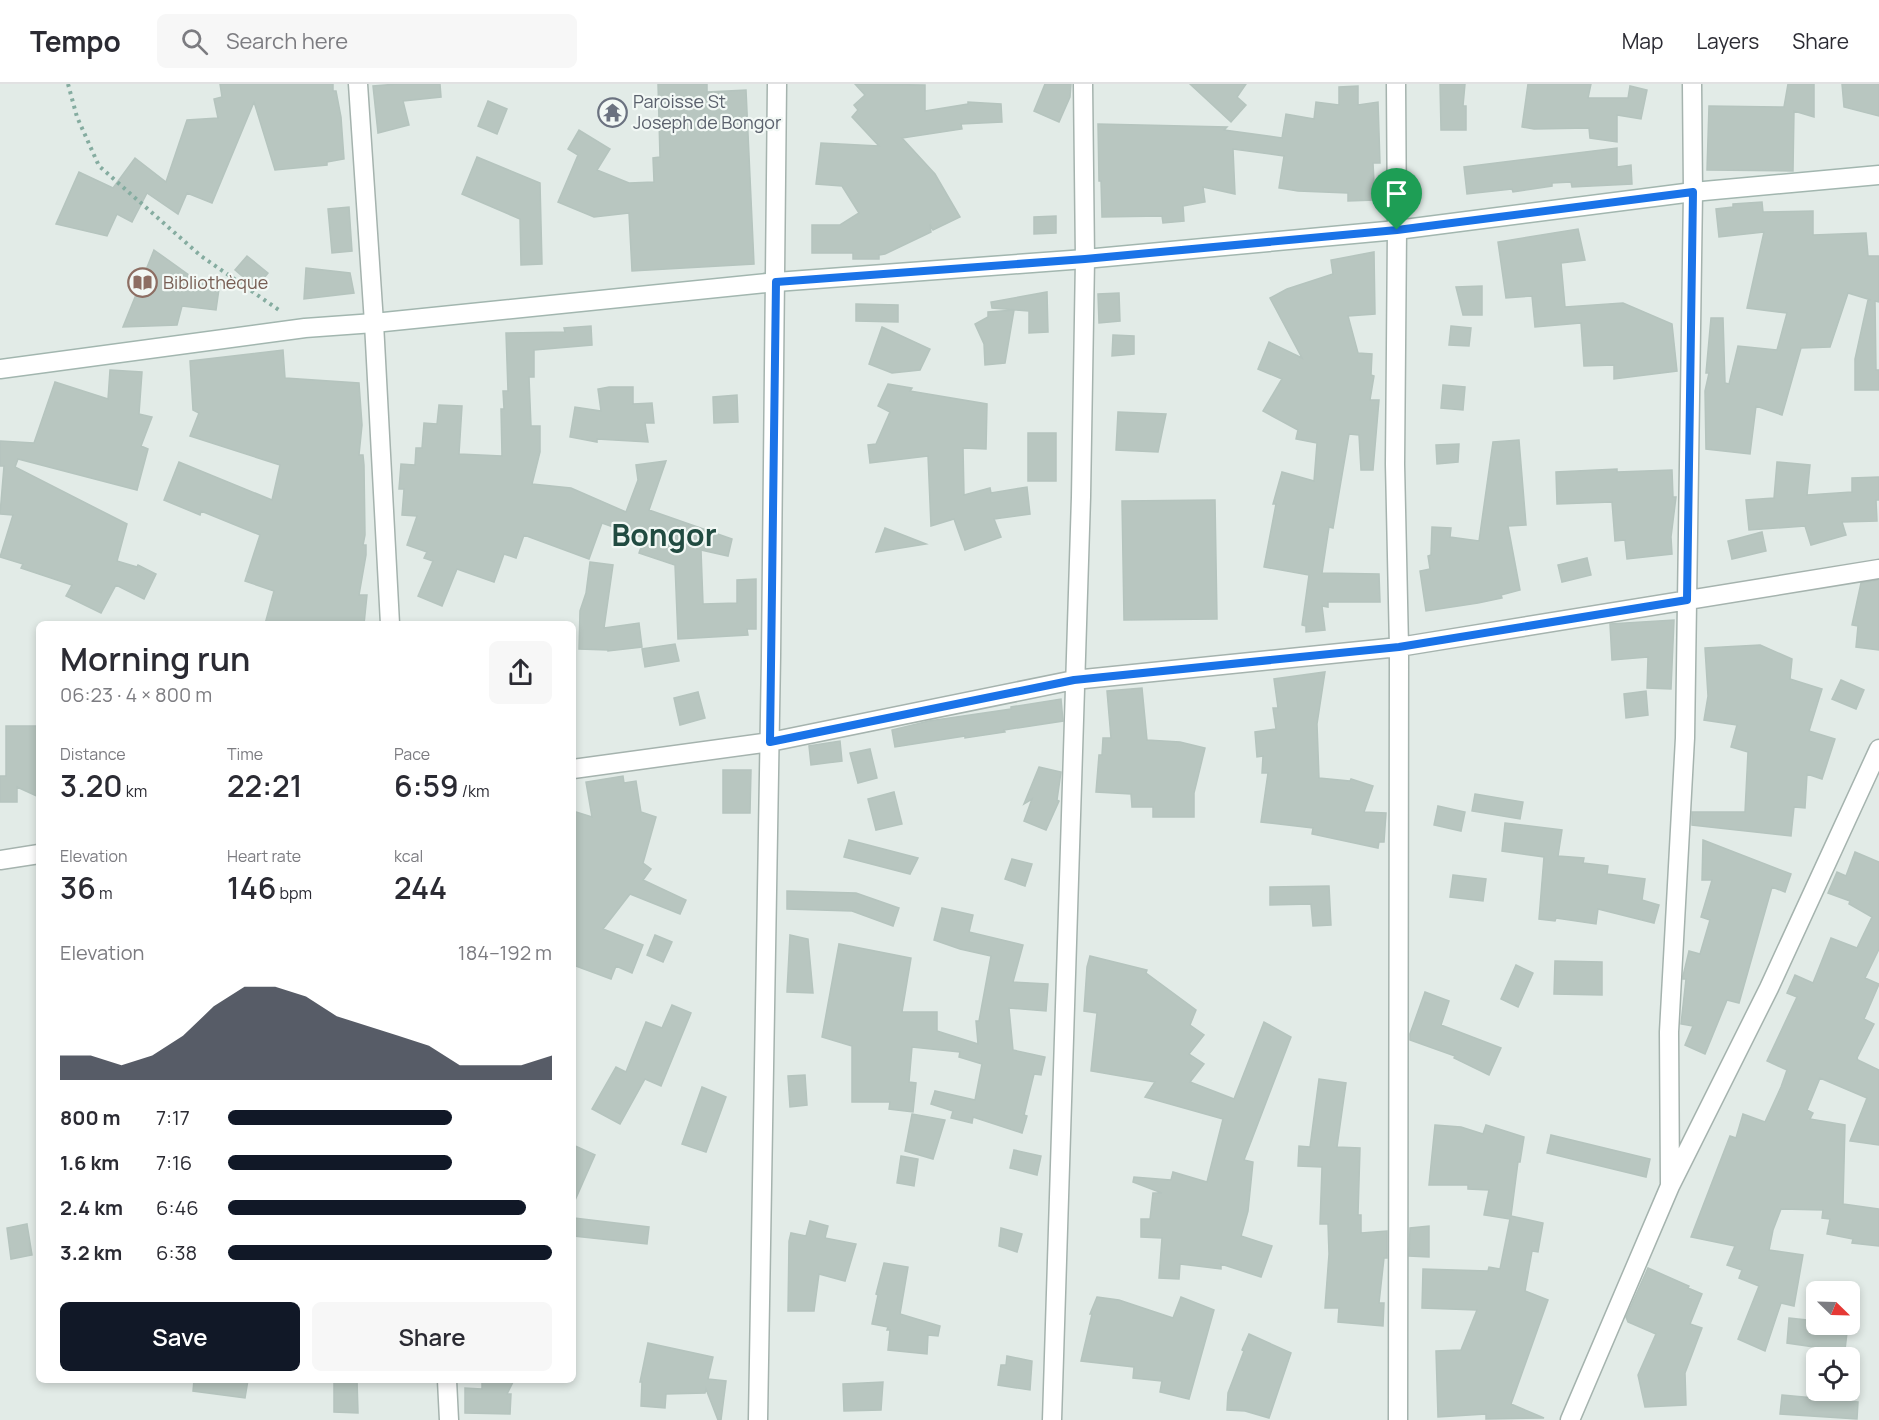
<!DOCTYPE html>
<meta charset="utf-8">
<style>
:root{--surface:#fff;--page:#f7f7f7;--text:#2b2b33;--muted:#7c7c81;--line:#e1e1e2;--accent:#111827}
body{margin:0;font-family:Manrope,sans-serif;background:var(--page);color:var(--text);height:100vh;display:flex;flex-direction:column;font-size:22px;white-space:nowrap}
*{box-sizing:border-box;margin:0}
p{font-size:20px;color:var(--muted)}
.icon{flex:none;width:33px;height:33px;fill:none;stroke:currentColor;stroke-width:2;stroke-linecap:round;stroke-linejoin:round}
.map{position:relative;flex:1;overflow:hidden}
.drawer{position:absolute;left:36px;top:537px;width:540px;height:762px;display:flex;flex-direction:column;background:var(--surface);border-radius:9px;box-shadow:0 3px 9px #0003}
.drawer>*{flex:none}
.needle{width:39px;rotate:113deg}
.fabs{position:absolute;left:1806px;top:1197px;display:grid;gap:12px}
.fabs a{display:grid;place-items:center;width:54px;height:54px;border-radius:9px;background:var(--surface);box-shadow:0 3px 9px #0003;font-size:30px}
.pin{position:absolute;display:grid;place-items:center;width:51px;height:51px;color:#fff;margin:-62px -26px;border-radius:50% 50% 50% 0;rotate:-45deg;box-shadow:0 0 6px #0007}
.pin .icon{rotate:45deg}
.round{display:grid;place-items:center;flex:none;width:63px;height:63px;border-radius:9px;background:var(--page)}
.overview{display:flex;align-items:center;justify-content:space-between;height:102px;padding:0 24px}
h1{font-size:33px;font-weight:600;line-height:45px}
.figures{display:grid;grid-template-columns:repeat(3,1fr);gap:9px;height:102px;padding:6px 24px}
.figures div{display:grid;align-content:center}
.figures b{font-size:30px;font-weight:600}
.figures small{font-size:16px;font-weight:400}
.figures p{font-size:16px}
.chart{height:168px;padding:12px 24px}
.chart p{display:flex;justify-content:space-between}
.chart svg{width:100%;height:108px;margin-top:6px;fill:var(--accent);opacity:.7}
.cta{display:flex;gap:12px;margin-top:auto;padding:12px 24px}
.cta a{flex:1;height:69px;border-radius:9px;background:var(--accent);color:#fff;font-size:24px;font-weight:600;line-height:69px;text-align:center}
.cta a+a{background:var(--page);color:var(--text)}
ul{padding:0 24px;list-style:none;font-size:20px}
li{display:grid;grid-template-columns:96px 72px 1fr;align-items:center;height:45px}
li i{height:15px;border-radius:8px;background:var(--accent)}
header{display:flex;align-items:center;gap:36px;box-sizing:border-box;height:84px;padding:0 30px;background:var(--surface);border-bottom:2px solid var(--line)}
header strong{font-size:28px}
nav{display:flex;gap:33px;margin-inline-start:auto;font-size:21px}
.search{width:420px;height:54px;background:var(--page);display:flex;align-items:center;gap:15px;box-sizing:border-box;padding:0 21px;border-radius:9px;color:var(--muted);font-size:22px}
.map>svg:first-child{display:block}
.building{fill:#b8c6c0;stroke:#b5c4be;stroke-width:1.5}
.lines{fill:none;stroke-linecap:round;stroke-linejoin:round}
.street-casing{stroke:#a5b3ae;stroke-width:21}
.secondary-casing{stroke:#a2b6af;stroke-width:21}
.path{stroke:#85aca0;stroke-width:4;stroke-dasharray:3 4.5;stroke-linecap:butt}
.street{stroke:#fff;stroke-width:18}
.secondary{stroke:#fff;stroke-width:18}
.route-casing{stroke:#fff;stroke-width:12}
.route{stroke:#1a73e8;stroke-width:8}
.labels{text-anchor:middle;stroke-width:4.5;stroke-linejoin:round;paint-order:stroke}
.worship-label{font-size:18px;fill:#5b616d;stroke:#f2f8f5;text-anchor:start}
.education-label{font-size:18px;fill:#785e54;stroke:#f2f8f5;text-anchor:start}
.town-label{font-size:30px;font-weight:bold;fill:#214b41;stroke:#f2f8f5}
</style>
<header>
<strong>Tempo</strong>
<div class="search"><svg class="icon" aria-label="search" viewBox="0 0 24 24"><circle cx="10" cy="10" r="6"/><path d="M15 15l6 6"/></svg>Search here</div>
<nav><a>Map</a><a>Layers</a><a>Share</a></nav>
</header>
<div class="map">
<svg width="1879" height="1336" viewBox="0 0 1879 1336">
<rect width="100%" height="100%" fill="#e2ebe7"/>
<path class="building" d="M220,0H333V7H336L341,33L344,75L327,78V81L275,86L254,18L212,119L187,109L178,130L147,109L132,138L117,130L107,152L56,140L79,88L113,104L135,74L166,98L187,36L218,34L214,15L222,13Z
M397,0H440L441,13L403,17L409,41L378,49L373,2Z
M658,0H707V8L746,6L754,180L632,187L629,129L594,133L558,118L578,71L568,65L579,46L610,65L597,86L629,99L654,98L653,74L660,73Z
M855,0L925,1V27L968,20V18L1001,20L1002,38L961,40L962,45L902,54L935,90L960,133L933,146L930,140L931,148L885,170L879,171V175H853V169H812V141H840L859,129L842,102L816,100L821,59L879,62L852,33L858,26L854,21L865,11Z
M1045,0H1071L1070,13L1059,38L1034,27Z
M1190,0H1246L1237,13L1246,21L1231,38Z
M1440,0H1465L1463,22H1466V46H1441Z
M1528,0H1591L1588,14H1628L1630,2L1647,6L1641,35L1617,31V58L1590,54L1589,44L1534,45L1522,43Z
M1788,0H1814V33L1794,27L1793,87L1707,86L1709,22L1784,23Z
M1842,0H1879V32L1844,23Z
M1358,2V21L1378,18L1380,79H1373L1375,116L1348,117V109L1298,107L1279,104L1284,72L1233,65L1235,110L1203,103L1205,118L1183,122L1184,137L1163,139L1162,132L1102,133L1101,97H1099L1098,40L1227,43L1224,46L1282,54L1286,30L1314,35L1316,18L1339,21V3Z
M488,17L507,25L497,50L478,42Z
M1617,64V83L1631,81L1632,100L1572,103L1571,98L1552,99V102L1513,108L1512,105L1467,110L1464,83Z
M477,73L540,99L542,180L521,181L520,135L462,110Z
M1762,118L1763,128L1813,127V151L1866,149L1868,172H1879V218L1875,217L1876,286H1879V306H1855V275L1868,216H1871L1848,209L1830,263L1801,264L1782,331L1756,322L1750,370L1706,365L1705,307L1709,289H1706L1711,234H1723L1725,299L1729,300L1738,262L1777,266L1787,229L1747,224L1764,148L1719,153L1716,125L1733,123V120Z
M349,123L352,167L332,169L328,125Z
M1056,132V149L1034,150V133Z
M1578,145L1585,176L1561,179L1565,223L1623,219L1672,240L1677,287L1614,295V281L1584,282L1581,239L1535,243L1532,212L1506,214L1498,158Z
M154,166L196,196L220,198L216,226L182,222L177,241L123,243Z
M1374,168L1375,230L1348,232L1358,269L1372,270L1371,291L1374,292L1370,316H1379L1373,386H1361L1359,351L1349,350L1333,444L1329,443L1322,489L1379,490L1380,518H1328V523L1322,522L1325,546L1306,548V542L1302,541L1309,491L1264,483L1276,420H1273L1282,388L1314,397L1317,359L1296,355L1298,346L1263,327L1282,295L1258,285L1269,258L1302,274L1270,214L1287,205L1333,190L1331,176Z
M247,172L268,189L256,204L235,186Z
M306,184L350,189L354,209L304,215Z
M1482,202V231H1463L1456,203Z
M1047,208L1048,248L1029,249V227L992,224L991,218Z
M1119,209L1120,237L1099,239L1098,210Z
M856,220L898,221V238L856,237Z
M1014,226L1005,279L985,281L984,260L975,240L988,233V228Z
M591,242L592,261L534,266V293H529L531,342H540V368L532,400L571,404L626,428L638,396L636,381L666,377L649,426L732,455L728,472L701,466L703,520L737,519V496L756,495V545H747L748,551L678,555L675,481L639,469L644,454L602,439L589,475L524,451L516,474L504,470L494,498L457,485L442,522L418,512L433,477L424,474L427,468L407,461L417,432L402,431L404,405H399L401,380L415,381L416,364H422L424,339L437,340L439,321L462,322L459,370L502,372L501,325H504L503,307H508L506,249L565,248L564,244Z
M1451,242L1471,244L1469,262L1449,261Z
M882,243L930,265L920,286L892,289L869,280Z
M1113,251L1134,252V270L1112,272Z
M283,266L285,294L359,299L362,341L359,371H363L364,381L365,451L363,461H366V471L359,511H367L364,540H265L274,507L245,497L260,451L201,427L200,431L164,416L179,378L272,416L280,381L190,352L199,329L193,326L190,277Z
M110,286L142,288L139,330L152,333L141,362L148,365L137,406L18,375L15,383L127,440L117,477L137,483L138,481L156,490L144,515L116,501L101,529L66,512L72,501L21,484L23,480L0,473L13,431L0,430L4,382H0V357L34,359L55,298L108,315Z
M888,300L912,304L910,307L987,320L986,365L963,364L964,411L990,404L991,409L1027,403L1030,430L994,435L1001,453L965,466L954,435L931,442L928,372L870,379L868,361L876,360L890,328L878,322Z
M1443,301L1465,303L1463,326L1441,324Z
M609,303H633V320L652,319L654,339H645L648,358L597,355V358L570,353L575,323L601,327L598,305Z
M737,311L738,338L714,339L713,313Z
M1118,328L1166,330L1158,368L1116,366Z
M1028,349H1056V397H1028Z
M1519,356L1526,441L1508,442L1520,506L1501,511L1502,514L1478,519L1426,527L1420,487L1430,485L1428,472L1431,471L1432,443L1451,444L1450,453L1479,457L1493,358Z
M1459,360L1458,378L1437,380L1436,361Z
M1777,378L1810,381L1807,411L1852,408V394L1879,393V416H1876L1877,437L1842,438L1846,451L1811,461L1805,442L1749,446L1746,416L1774,414Z
M1617,385V388L1672,386L1673,413H1676L1671,453L1672,470L1627,475L1625,456L1615,457L1612,418L1557,420L1556,388Z
M1215,416L1217,535L1124,536L1122,417Z
M885,444L926,460L876,468Z
M1762,448L1766,467L1732,475L1728,457Z
M1587,474L1591,491L1562,498L1558,481Z
M590,478L613,481L604,544L639,539L642,563L608,567V566L579,565L580,527L586,509Z
M1879,496V566L1856,563L1858,542L1852,541L1861,499Z
M1674,536L1671,605L1647,604L1648,573L1612,576L1610,540Z
M675,560L679,577L645,583L642,565Z
M1760,561L1792,575L1790,595L1822,605L1809,647L1835,655L1822,695L1807,690L1805,724L1794,723L1791,752L1692,741V728H1745L1748,668L1731,663L1737,641L1704,636L1708,612L1705,564Z
M1325,588L1317,640L1319,694L1350,697L1351,695L1373,702L1364,728L1386,729L1384,758H1379L1378,764L1312,750L1313,744L1261,738L1268,689H1262L1263,672L1257,673L1255,648L1276,645L1273,624H1278L1274,595Z
M1841,596L1864,606L1856,625L1832,615Z
M1142,604L1147,656L1180,658L1205,664L1194,709V733H1153V723H1132L1131,710L1096,708L1099,671H1102L1103,654H1111L1107,607Z
M1646,607L1648,631L1626,634L1624,610Z
M698,608L705,634L680,641L674,614Z
M1061,615L1063,637L1004,646L1005,648L965,654V652L895,663L892,646L929,637L1011,625V623Z
M6,642H39V713L17,703V718H0V692H6Z
M840,657L842,677L811,681L809,662Z
M870,665L877,694L858,699L850,669Z
M1039,683L1061,688L1057,716L1059,717L1046,746L1024,737L1032,715L1024,720Z
M723,686H751L750,729H723Z
M623,692L624,699L636,697L641,728L656,733L643,779L651,785L643,796L686,816L680,830L630,810L603,845L643,861L632,889L616,882L611,895L573,881V727L592,733L586,698Z
M894,708L902,740L876,746L868,715Z
M1475,710L1523,718L1520,735L1472,727Z
M1438,722L1465,728L1461,747L1434,741Z
M1505,739L1562,746L1558,772L1584,774L1583,779L1608,782L1607,790L1645,795L1642,816L1659,821L1654,839L1598,825L1596,840L1556,834L1555,837L1539,835L1544,773L1502,767Z
M849,756L918,774L910,790L844,773Z
M1703,756L1791,790L1785,808L1772,803L1739,919L1727,916L1705,970L1685,961L1693,942L1681,940L1686,895H1683V892L1689,867L1700,870L1710,836L1701,833L1712,796H1702Z
M1855,768L1879,778V865L1865,894L1879,900L1864,935L1874,940L1857,974L1858,976L1879,986V1061L1850,1057L1867,1014L1820,994L1807,1026L1813,1029L1810,1035L1845,1041L1843,1120L1879,1125V1162L1852,1159L1853,1155L1827,1150L1830,1135L1822,1134L1823,1126L1781,1125L1773,1146L1769,1166L1803,1171L1794,1222L1781,1219L1765,1267L1738,1255L1759,1202L1739,1194L1742,1186L1727,1181L1735,1162L1691,1153L1730,1052L1736,1054L1743,1030L1765,1038L1781,1003L1787,986L1767,977L1797,913L1787,909L1795,891L1813,899L1831,854L1857,864L1872,833L1849,820L1850,817L1828,809L1837,788L1846,792Z
M1012,775L1032,780L1025,802L1005,795Z
M1453,791L1486,795L1483,817L1450,813Z
M1329,802L1331,841L1313,842L1311,820L1270,821V803Z
M787,807L856,809L899,824L893,842L852,827L787,825Z
M942,824L973,831L969,848L1023,861L1013,898L1048,900L1046,927L1009,924L1013,966L1045,973L1041,991L1034,990L1024,1031L1027,1032L1022,1049L973,1033L972,1039L951,1034L953,1027L931,1020L935,1007L975,1016L982,980L959,973L960,968L912,963L909,998L916,999L913,1028L889,1025L890,1018H852V962L822,953L839,860L911,874L902,928H937V947L978,960L976,937H979L991,872L960,865L934,856Z
M655,851L672,858L663,878L647,871Z
M790,851L808,855L813,909L787,908Z
M1090,872L1147,886L1146,889L1196,926L1190,941L1204,951L1189,970L1204,980L1190,998L1234,1015L1264,938L1291,953L1244,1076L1253,1078L1248,1127L1241,1152L1272,1162L1261,1193L1221,1180V1185L1180,1180L1179,1195L1159,1194L1162,1154L1141,1153V1135H1150L1153,1109H1162L1133,1098L1134,1093L1171,1096L1173,1088L1207,1098L1223,1035L1145,1013L1155,998L1091,987L1097,929L1084,927L1087,883Z
M1555,877L1602,878V911L1554,910Z
M1516,881L1533,889L1518,923L1501,915Z
M1425,908L1449,917L1441,941L1501,964L1489,991L1454,974L1455,972L1410,956V950Z
M672,921L691,929L661,1002L645,995L620,1040L592,1025L616,983L626,988L646,938L662,944Z
M805,991L807,1021L790,1023L788,992Z
M1319,995L1346,999L1337,1063L1360,1064L1358,1131H1361V1149L1387,1147V1174H1384L1379,1219H1384L1383,1242L1338,1238L1339,1224H1325L1329,1170L1328,1140H1320L1322,1083L1298,1082L1299,1062L1310,1063Z
M702,1003L726,1013L706,1068L682,1060Z
M912,1030L945,1036L933,1075L905,1067Z
M1435,1041L1461,1043L1483,1050L1486,1041L1524,1053L1520,1078H1518L1511,1132L1543,1139L1538,1168L1532,1167L1525,1207L1548,1216L1511,1320L1544,1334L1486,1335V1330L1438,1333L1436,1267L1461,1266L1477,1226L1422,1224L1423,1185L1488,1187L1489,1183L1500,1185L1510,1135L1484,1131L1489,1106L1468,1105V1101H1429Z
M1551,1051L1650,1075L1646,1093L1547,1069Z
M573,1061L595,1071L573,1121Z
M1014,1066L1041,1072L1037,1091L1010,1084Z
M901,1072L918,1075L914,1102L897,1099Z
M574,1134L649,1143L647,1160L574,1152Z
M810,1137L828,1142L825,1154L856,1160L845,1197L819,1190L814,1227H788L789,1157L791,1149L806,1152Z
M27,1140L32,1171L11,1175L7,1144Z
M1429,1142V1173L1409,1172L1410,1144Z
M1001,1144L1022,1150L1017,1168L999,1162Z
M884,1179L908,1183L900,1230L940,1242L938,1252L928,1251L927,1270L888,1266L890,1246H887L888,1243L872,1240L878,1211L876,1210Z
M1648,1184L1689,1202L1688,1204L1702,1210L1690,1240L1702,1244L1685,1289L1686,1321L1645,1323L1638,1291L1656,1250L1628,1238L1626,1233Z
M1097,1213L1119,1216L1173,1234L1181,1213L1214,1226L1189,1315L1160,1308L1162,1297L1133,1294L1134,1283L1081,1277L1092,1230H1090Z
M1789,1234L1816,1237V1240H1848L1844,1274H1821V1264L1787,1259Z
M1249,1250L1291,1269L1269,1334L1245,1327L1227,1326L1228,1309L1244,1267L1242,1266Z
M648,1259L713,1273L708,1295L726,1297L721,1336H718L706,1305L705,1309L666,1310L665,1324L641,1322L642,1298H640Z
M1007,1272L1032,1277L1030,1306L998,1301L1001,1281H1006Z
M194,1296H248L245,1314L193,1307Z
M334,1296H357L358,1329L334,1328Z
M482,1296H514L507,1310H511L510,1330L465,1329V1304L482,1305Z
M883,1298L881,1326L844,1327L843,1300Z
M1782,1311L1858,1318L1857,1335L1780,1330Z"/>
<g class="lines">
<defs>
<path id="street" d="M358,0L374,239L390,540
M1396,0L1397,146L1395,380L1399,563L1398,1336
M573,685L770,658L1074,596L1399,563L1879,485
M0,776L39,770
M1670,1102L1669,948L1685,654L1693,108L1692,0
M447,1296L449,1336
M758,1336L771,572L777,0
M1052,1336L1081,413L1085,175L1083,0
M1570,1336L1670,1102L1769,904L1879,665"/>
<path id="secondary" d="M0,285L305,244L374,239L776,198L1085,175L1397,146L1693,108L1879,91"/>
</defs>
<use href="#street" class="street-casing"/>
<use href="#secondary" class="secondary-casing"/>
<path class="path" d="M68,0L77,33L99,82L201,172L279,226"/>
<use href="#street" class="street"/>
<use href="#secondary" class="secondary"/>
</g>
<g class="lines">
<defs>
<path id="route" d="M1693,108L1687,516L1399,563L1074,596L770,658L776,198L1085,175L1397,146Z"/>
</defs>
<use href="#route" class="route-casing"/>
<use href="#route" class="route"/>
</g>
<defs>
<symbol id="temple-ring" viewBox="-11 -11 22 22"><circle r="9.5" fill="#f2f8f5" stroke="#6b7280" stroke-width="1.5"/><path d="M0-6L5-2H3V0L6.5 2.5H4V6H1.5V3h-3V6H-4V2.5H-6.5L-3 0V-2H-5Z" fill="#6b7280"/></symbol>
<symbol id="library-ring" viewBox="-11 -11 22 22"><circle r="9.5" fill="#f2f8f5" stroke="#8d6e63" stroke-width="1.5"/><path d="M-6-4Q-3-5.5-.7-3.5V5Q-3 3-6 4ZM6-4Q3-5.5 .7-3.5V5Q3 3 6 4Z" fill="#8d6e63"/></symbol>
</defs>
<g fill-rule="evenodd">
<use href="#temple-ring" x="596" y="12" width="33" height="33"/>
<use href="#library-ring" x="126" y="182" width="33" height="33"/>
</g>
<g class="labels">
<g class="worship-label">
<text x="633" y="24">Paroisse St<tspan x="633" dy="21">Joseph de Bongor</tspan></text>
</g>
<g class="education-label">
<text x="163" y="205">Bibliothèque</text>
</g>
<g class="town-label">
<text x="664" y="462">Bongor</text>
</g>
</g>
</svg>
<div class="fabs">
<a><svg class="needle" viewBox="-14 -14 28 28"><path d="M0-13l5 13h-10z" fill="#e53935"/><path d="M0 13l5-13h-10z" fill="#7c7c81"/></svg></a>
<a><svg class="icon" aria-label="locate" viewBox="0 0 24 24"><circle cx="12" cy="12" r="6"/><path d="M12 2v4M12 18v4M2 12h4M18 12h4"/></svg></a>
</div>
<div class="pin" style="left:1397px;top:146px;background:#1e9e55"><svg class="icon" aria-label="arrive" viewBox="0 0 24 24"><path d="M6 21V4h12l-3 4 3 4H6"/></svg></div>
<section class="drawer">
<div class="overview"><div><h1>Morning run</h1><p>06:23 · 4 × 800 m</p></div><a class="round"><svg class="icon" aria-label="share" viewBox="0 0 24 24"><path d="M12 15V3M7 8l5-5 5 5M5 13v7h14v-7"/></svg></a></div>
<div class="figures">
<div><p>Distance</p><b>3.20<small> km</small></b></div>
<div><p>Time</p><b>22:21</b></div>
<div><p>Pace</p><b>6:59<small> /km</small></b></div>
</div>
<div class="figures">
<div><p>Elevation</p><b>36<small> m</small></b></div>
<div><p>Heart rate</p><b>146<small> bpm</small></b></div>
<div><p>kcal</p><b>244</b></div>
</div>
<div class="chart"><p><span>Elevation</span>184–192 m</p>
<svg viewBox="0 0 160 44" preserveAspectRatio="none"><path d="M0 44V34L10 34L20 38L30 34L40 26L50 14L60 6L70 6L80 10L90 18L100 22L110 26L120 30L130 38L140 38L150 38L160 34V44z"/></svg>
</div>
<ul>
<li><b>800 m</b>7:17<i style="width:69%"></i></li>
<li><b>1.6 km</b>7:16<i style="width:69%"></i></li>
<li><b>2.4 km</b>6:46<i style="width:92%"></i></li>
<li><b>3.2 km</b>6:38<i style="width:100%"></i></li>
</ul>
<div class="cta"><a>Save</a><a>Share</a></div>
</section>
</div>
